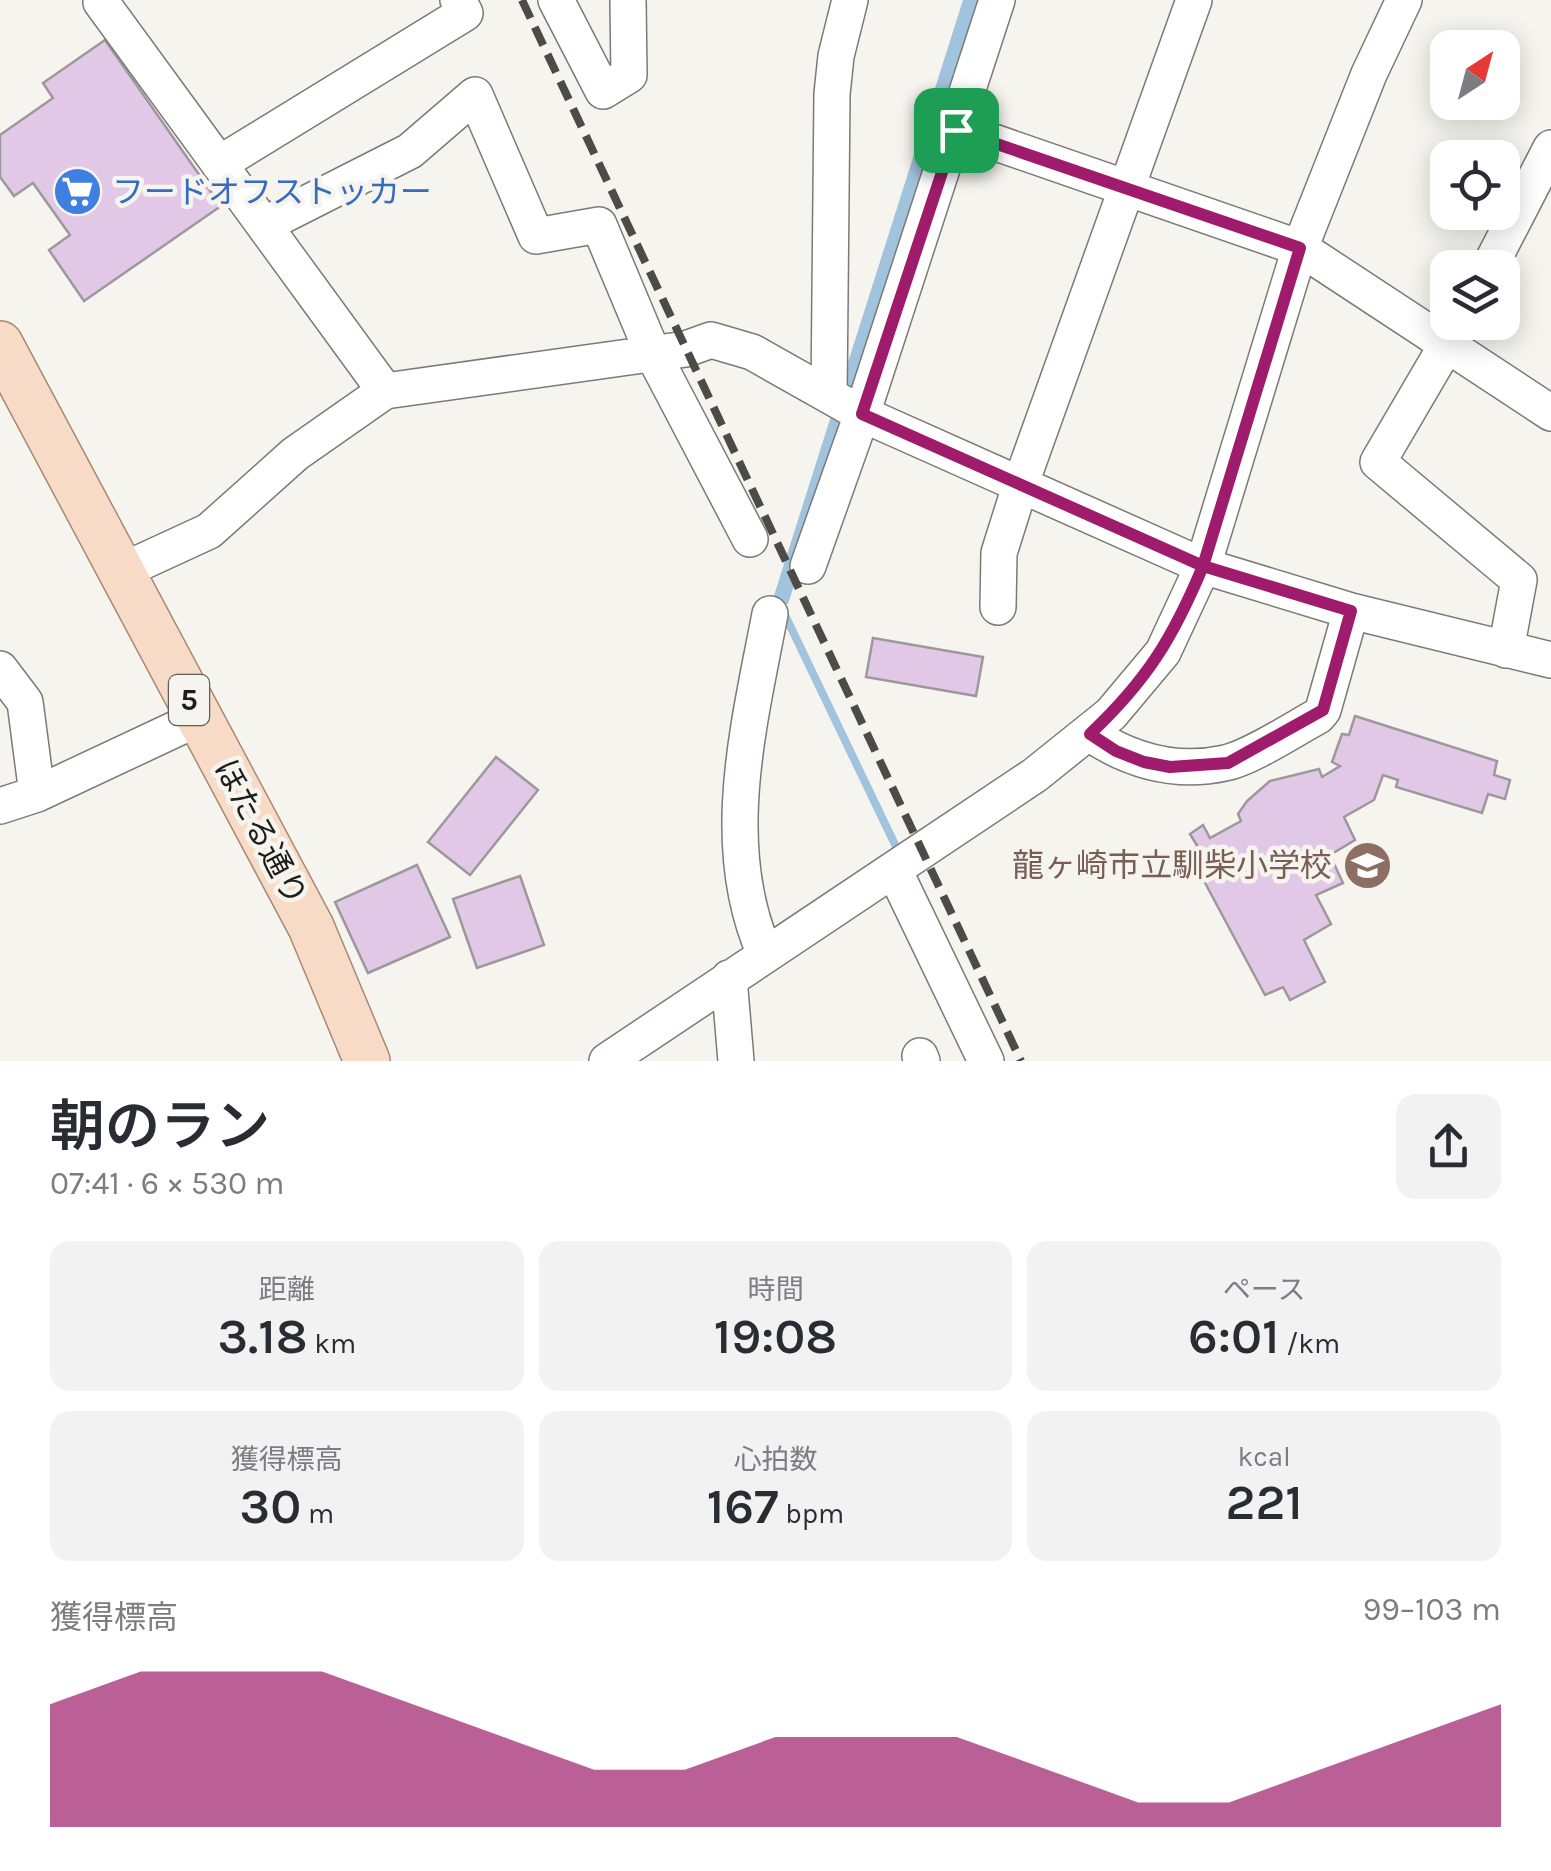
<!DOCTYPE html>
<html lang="ja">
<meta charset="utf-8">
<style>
:root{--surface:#fff;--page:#f2f2f3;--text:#2b2b33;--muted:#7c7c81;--accent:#9f1c6c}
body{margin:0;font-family:Karla,"Noto Sans JP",sans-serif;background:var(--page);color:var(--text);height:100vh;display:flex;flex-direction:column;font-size:38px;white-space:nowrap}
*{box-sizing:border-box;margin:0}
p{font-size:32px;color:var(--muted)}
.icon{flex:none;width:55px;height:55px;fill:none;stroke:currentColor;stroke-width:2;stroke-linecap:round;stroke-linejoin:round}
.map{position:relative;height:1061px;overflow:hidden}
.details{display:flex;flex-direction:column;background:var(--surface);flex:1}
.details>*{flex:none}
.needle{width:65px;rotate:36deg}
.fabs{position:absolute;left:1430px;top:30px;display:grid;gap:20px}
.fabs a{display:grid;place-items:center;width:90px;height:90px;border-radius:20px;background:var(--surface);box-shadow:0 5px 25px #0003;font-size:50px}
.pin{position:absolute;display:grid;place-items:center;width:85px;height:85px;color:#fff;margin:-42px;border-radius:20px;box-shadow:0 5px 15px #0006}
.round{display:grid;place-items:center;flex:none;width:105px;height:105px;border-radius:20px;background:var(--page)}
.summary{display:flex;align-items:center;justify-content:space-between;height:170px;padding:0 50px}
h1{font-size:55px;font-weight:600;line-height:75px}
.figures{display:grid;grid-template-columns:repeat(3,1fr);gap:15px;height:170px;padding:10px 50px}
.figures div{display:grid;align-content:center;border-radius:20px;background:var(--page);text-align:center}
.figures b{font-size:50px;font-weight:600}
.figures small{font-size:28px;font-weight:400}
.figures p{font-size:28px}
.chart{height:280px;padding:20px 50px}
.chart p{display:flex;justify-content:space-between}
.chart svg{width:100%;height:180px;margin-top:10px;fill:var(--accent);opacity:.7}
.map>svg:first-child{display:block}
.water{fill:#a2c3dd}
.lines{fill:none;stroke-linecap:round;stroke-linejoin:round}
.stream{stroke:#a2c3dd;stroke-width:8}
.building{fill:#e2c8e7;stroke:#9c989c;stroke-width:2.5}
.minor-casing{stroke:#7c7a75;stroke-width:38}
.major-casing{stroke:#a78972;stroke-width:48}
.minor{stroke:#fff;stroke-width:35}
.major{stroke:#f7dbc7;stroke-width:45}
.rail{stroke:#4d4b48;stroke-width:8;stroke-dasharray:20 10;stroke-linecap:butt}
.route-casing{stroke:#fff;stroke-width:20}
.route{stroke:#9f1c6c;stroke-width:12}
.labels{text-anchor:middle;stroke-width:9;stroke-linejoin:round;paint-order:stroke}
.shield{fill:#f6f4ee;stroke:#5e5d5a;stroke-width:2.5}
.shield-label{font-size:30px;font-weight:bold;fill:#1d1c1a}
.shop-label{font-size:32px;fill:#366cbe;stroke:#f6f4ee;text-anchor:start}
.street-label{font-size:32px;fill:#1d1c1a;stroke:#f6f4ee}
.education-label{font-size:32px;fill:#785e54;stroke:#f6f4ee;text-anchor:end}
</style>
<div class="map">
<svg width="1551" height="1061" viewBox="0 0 1551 1061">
<rect width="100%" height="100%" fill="#f6f4ee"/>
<path class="water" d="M963,0H981L788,604L771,605Z"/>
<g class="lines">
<path class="stream" d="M784,613L899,853"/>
</g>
<path class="building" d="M105,40L221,206L84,301L49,250L70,235L33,183L14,196L0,177V135L53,98L43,83Z
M873,638L983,657L976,696L866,677Z
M1355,716L1497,761L1494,775L1510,780L1505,799L1488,794L1482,813L1396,787L1398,780L1383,775L1374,800L1344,817L1355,840L1330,855L1343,883L1316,895L1331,924L1304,940L1325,982L1290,1000L1283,987L1265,995L1188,851L1198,847L1190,834L1203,825L1210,838L1241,821L1238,814L1247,801L1270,781L1319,769L1322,777L1340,766L1332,762L1342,734L1349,735Z
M496,757L538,790L470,875L428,842Z
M417,865L450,937L368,973L335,902Z
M520,876L544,945L477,968L453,899Z"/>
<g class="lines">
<defs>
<path id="minor" d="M103,0L101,2L385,391
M556,0L603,91L629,75L628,0
M956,129L1300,248L1551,413
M219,164L465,13L458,0
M264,225L410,151L475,95L536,236L599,225L653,354L750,539
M1489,268L1551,148
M1460,322L1378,462L1519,580L1506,650
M829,395L832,94L836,56L850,0
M808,566L862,414L997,0
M120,572L209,531L295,454L385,391L686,349L711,340L752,352L862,414L1203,566L1351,611L1551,660
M998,607L999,553L1021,483L1194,0
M0,669L25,702L37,794
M1090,734C1131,761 1175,774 1225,763C1250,758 1294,729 1318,716L1323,710L1351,611
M0,806L37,794L199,718
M894,870L986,1061
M765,954C717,846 749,725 770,614
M729,978L736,1061
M920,1056L922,1061
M607,1061L1035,775L1111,714L1163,652L1203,566L1300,248L1369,74L1404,0"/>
<path id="major" d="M0,344L311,927L367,1061"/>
</defs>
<use href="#minor" class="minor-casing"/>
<use href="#major" class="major-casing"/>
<use href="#minor" class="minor"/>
<use href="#major" class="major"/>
<path class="rail" d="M522,0L1021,1061"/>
</g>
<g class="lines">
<defs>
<path id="route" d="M956,130L862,414L1203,566C1173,638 1147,680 1090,734L1116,751L1144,762L1170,767L1228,763L1323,710L1351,611L1203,566L1300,248L956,130"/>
</defs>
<use href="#route" class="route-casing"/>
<use href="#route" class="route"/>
</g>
<defs>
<symbol id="supermarket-disc" viewBox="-11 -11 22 22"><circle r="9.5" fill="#3f7fe0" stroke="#f6f4ee"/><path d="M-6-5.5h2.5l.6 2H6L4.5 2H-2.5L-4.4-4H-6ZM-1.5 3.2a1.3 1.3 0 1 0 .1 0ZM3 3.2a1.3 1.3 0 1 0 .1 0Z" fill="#fff"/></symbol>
<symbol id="school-disc" viewBox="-11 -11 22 22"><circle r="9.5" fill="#8d6e63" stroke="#f6f4ee"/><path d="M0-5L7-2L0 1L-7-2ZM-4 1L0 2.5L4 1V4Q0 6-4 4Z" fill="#fff"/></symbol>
</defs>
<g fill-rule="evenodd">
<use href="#supermarket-disc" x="50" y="164" width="55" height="55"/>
<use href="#school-disc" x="1340" y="838" width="55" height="55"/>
</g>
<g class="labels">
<rect class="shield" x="169" y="675" width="40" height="50" rx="8"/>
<g class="shield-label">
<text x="189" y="710">5</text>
</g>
<g class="shop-label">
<text x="112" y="203">フードオフストッカー</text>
</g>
<g class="street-label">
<text transform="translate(261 832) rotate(62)" y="11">ほたる通り</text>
</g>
<g class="education-label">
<text x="1332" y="876">龍ヶ崎市立馴柴小学校</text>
</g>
</g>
</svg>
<div class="fabs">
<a><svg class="needle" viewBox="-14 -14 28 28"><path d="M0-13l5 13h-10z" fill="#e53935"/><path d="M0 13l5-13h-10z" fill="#7c7c81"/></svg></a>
<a><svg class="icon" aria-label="locate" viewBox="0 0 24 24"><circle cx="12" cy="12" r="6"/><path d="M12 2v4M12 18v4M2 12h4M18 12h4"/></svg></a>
<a><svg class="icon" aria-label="layers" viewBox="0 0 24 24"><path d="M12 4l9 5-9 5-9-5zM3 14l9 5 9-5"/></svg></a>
</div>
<div class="pin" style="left:956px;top:130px;background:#1e9e55"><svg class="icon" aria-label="arrive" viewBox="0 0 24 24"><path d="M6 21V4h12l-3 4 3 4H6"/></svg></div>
</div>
<section class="details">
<div class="summary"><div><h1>朝のラン</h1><p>07:41 · 6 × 530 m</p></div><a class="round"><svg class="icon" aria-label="share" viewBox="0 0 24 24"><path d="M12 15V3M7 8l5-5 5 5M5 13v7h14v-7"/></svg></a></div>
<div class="figures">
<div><p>距離</p><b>3.18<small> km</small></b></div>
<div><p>時間</p><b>19:08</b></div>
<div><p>ペース</p><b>6:01<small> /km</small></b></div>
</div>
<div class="figures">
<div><p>獲得標高</p><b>30<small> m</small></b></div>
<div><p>心拍数</p><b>167<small> bpm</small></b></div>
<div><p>kcal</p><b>221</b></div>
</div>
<div class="chart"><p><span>獲得標高</span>99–103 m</p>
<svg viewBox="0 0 160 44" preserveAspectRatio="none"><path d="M0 44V14L10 6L20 6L30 6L40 14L50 22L60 30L70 30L80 22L90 22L100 22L110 30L120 38L130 38L140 30L150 22L160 14V44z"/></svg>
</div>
</section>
